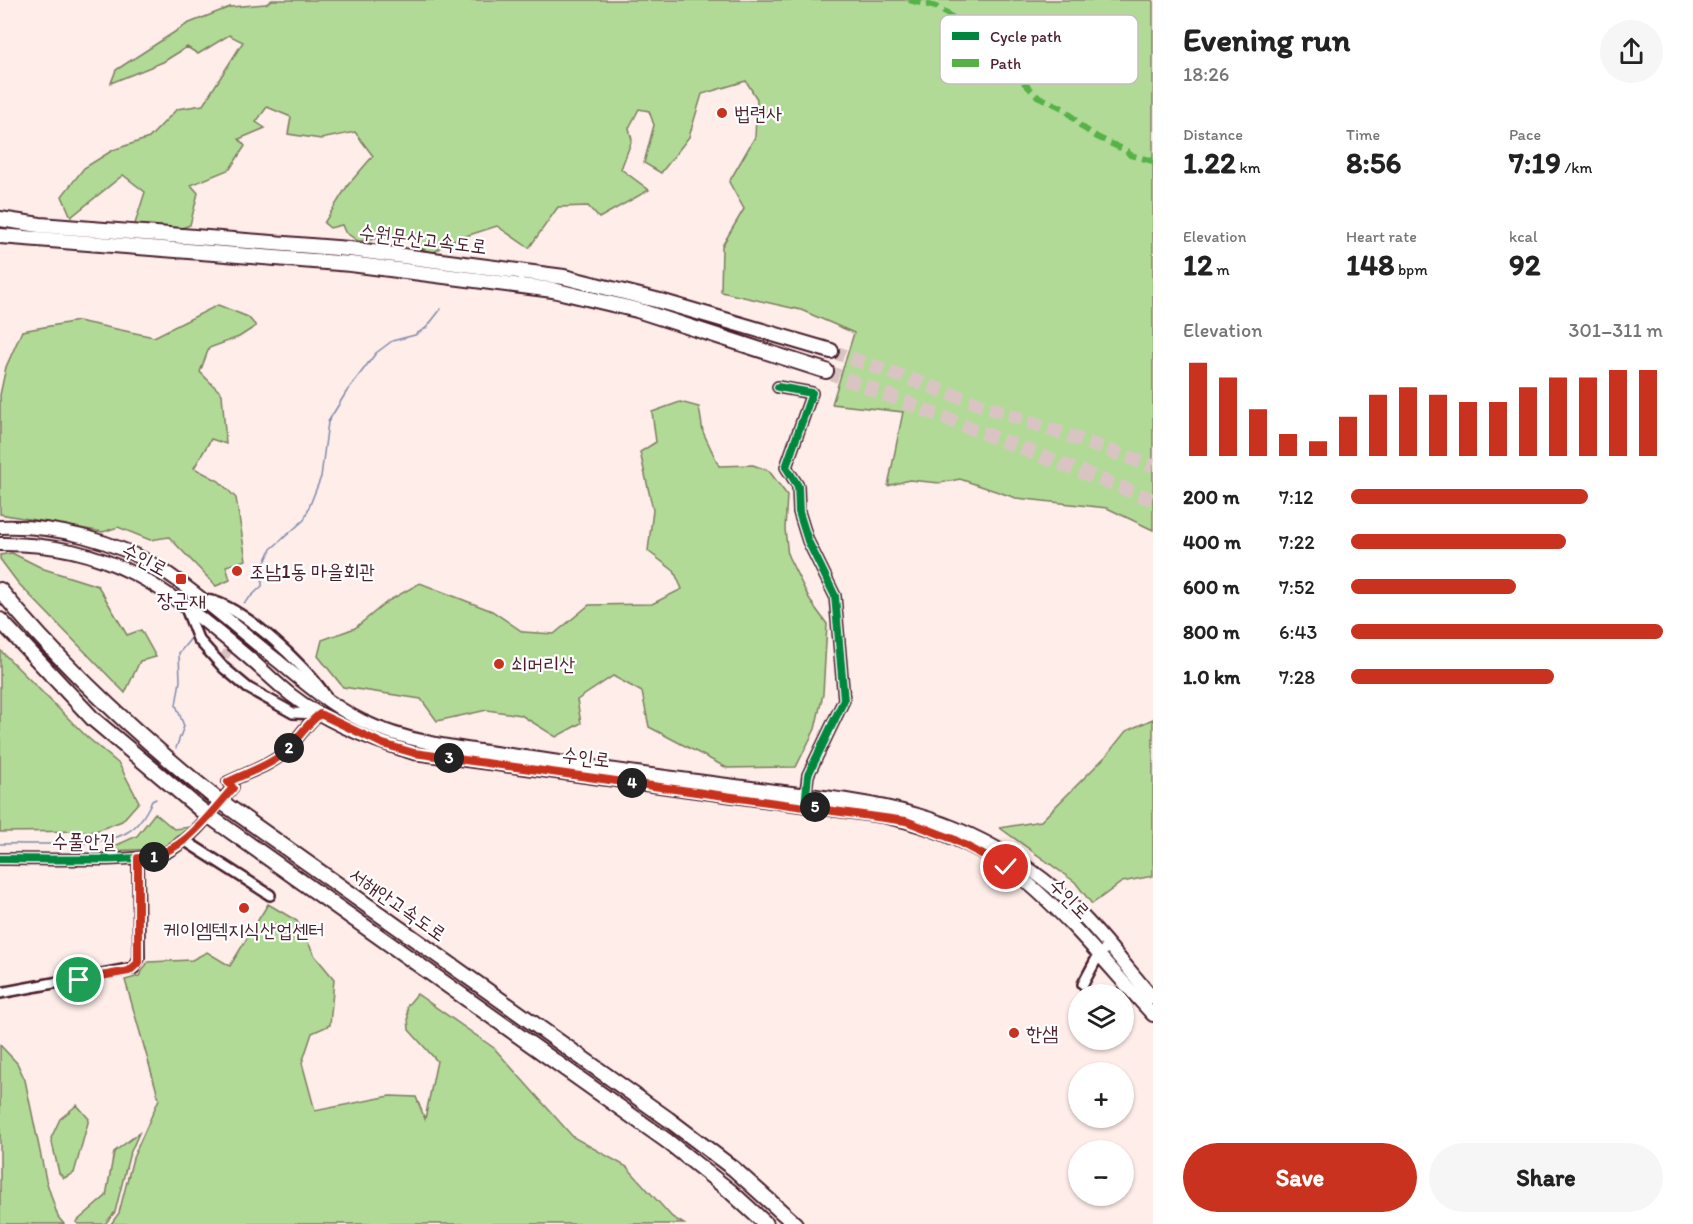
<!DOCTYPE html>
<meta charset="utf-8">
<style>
:root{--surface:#fff;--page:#f6f6f6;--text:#222;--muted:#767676;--accent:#c8321e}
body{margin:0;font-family:Itim,"Poor Story",sans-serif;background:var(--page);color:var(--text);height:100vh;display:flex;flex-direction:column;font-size:22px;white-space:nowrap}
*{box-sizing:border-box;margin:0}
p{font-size:20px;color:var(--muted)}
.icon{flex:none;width:33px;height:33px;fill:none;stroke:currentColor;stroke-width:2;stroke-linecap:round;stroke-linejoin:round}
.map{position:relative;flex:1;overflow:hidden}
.drawer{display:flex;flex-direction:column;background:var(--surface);width:540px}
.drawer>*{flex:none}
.tools{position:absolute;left:1068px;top:984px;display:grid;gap:12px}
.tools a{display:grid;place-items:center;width:66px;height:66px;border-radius:50%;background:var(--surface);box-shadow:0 2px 4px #0004;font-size:30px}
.pin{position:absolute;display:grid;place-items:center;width:51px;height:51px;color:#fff;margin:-26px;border:3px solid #fff;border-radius:50%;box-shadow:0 2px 6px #0007}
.km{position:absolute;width:30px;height:30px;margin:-15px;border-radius:50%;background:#222;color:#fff;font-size:16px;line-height:30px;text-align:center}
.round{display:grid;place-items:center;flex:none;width:63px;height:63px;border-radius:32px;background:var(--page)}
.head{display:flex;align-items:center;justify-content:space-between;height:102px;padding:0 30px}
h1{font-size:33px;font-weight:700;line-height:45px}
.metrics{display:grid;grid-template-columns:repeat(3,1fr);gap:9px;height:102px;padding:6px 30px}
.metrics div{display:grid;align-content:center}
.metrics b{font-size:30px;font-weight:700}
.metrics small{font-size:16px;font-weight:400}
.metrics p{font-size:16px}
.chart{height:168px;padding:12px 30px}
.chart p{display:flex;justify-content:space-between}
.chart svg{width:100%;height:108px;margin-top:6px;stroke:var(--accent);stroke-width:6}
.primary-button{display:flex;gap:12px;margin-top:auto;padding:12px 30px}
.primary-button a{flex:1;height:69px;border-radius:36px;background:var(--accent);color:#fff;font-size:24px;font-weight:700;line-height:69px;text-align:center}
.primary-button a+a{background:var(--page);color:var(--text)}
ul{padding:0 30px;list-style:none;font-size:20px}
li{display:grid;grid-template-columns:96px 72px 1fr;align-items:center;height:45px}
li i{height:15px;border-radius:8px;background:var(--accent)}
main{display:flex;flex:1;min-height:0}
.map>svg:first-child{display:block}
.green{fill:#b1da97;stroke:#7e7c61;stroke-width:1.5}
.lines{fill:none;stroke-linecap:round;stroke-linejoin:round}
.stream{stroke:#7f8aaa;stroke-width:1.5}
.minor-tunnel{stroke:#dac4c3;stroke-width:9;stroke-dasharray:9 4.5;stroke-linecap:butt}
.highway-tunnel{stroke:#dac4c3;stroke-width:14;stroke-dasharray:14 7;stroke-linecap:butt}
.minor-casing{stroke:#4a1f2b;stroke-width:14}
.major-casing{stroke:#4a1f2b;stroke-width:16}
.highway-casing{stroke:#4a1f2b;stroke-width:18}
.minor{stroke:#fff;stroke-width:9}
.major{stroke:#fff;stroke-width:12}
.highway{stroke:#fff;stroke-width:14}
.highway-bridge-casing{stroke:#4a1f2b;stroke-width:18;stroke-linecap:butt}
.highway-bridge{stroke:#fff;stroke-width:14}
.quiet{stroke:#57b146;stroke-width:6;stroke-dasharray:12 6;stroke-linecap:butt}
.cycleway-casing{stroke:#fff;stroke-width:11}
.cycleway{stroke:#00873e;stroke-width:8}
.route-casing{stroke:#fff;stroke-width:12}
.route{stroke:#c8321e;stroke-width:8}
.poi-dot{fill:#c8321e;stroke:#fff;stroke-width:2}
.labels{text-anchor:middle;stroke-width:4.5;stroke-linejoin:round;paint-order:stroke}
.poi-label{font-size:20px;fill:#4a1f2b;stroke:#fff;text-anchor:start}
.street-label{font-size:20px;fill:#4a1f2b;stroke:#fff}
.key{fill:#fff;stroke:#c9bcbf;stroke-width:1.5}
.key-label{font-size:16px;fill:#4a1f2b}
</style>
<main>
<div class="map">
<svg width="1153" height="1224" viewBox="0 0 1153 1224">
<rect width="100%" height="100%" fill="#feede9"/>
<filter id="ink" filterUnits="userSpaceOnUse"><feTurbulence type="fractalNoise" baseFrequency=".0167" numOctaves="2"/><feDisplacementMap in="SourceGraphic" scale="12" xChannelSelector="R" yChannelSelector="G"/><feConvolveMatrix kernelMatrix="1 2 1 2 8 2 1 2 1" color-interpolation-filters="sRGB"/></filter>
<g filter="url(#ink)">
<path class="green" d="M272,0H1153V530L1107,508L1016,498L960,479L940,483L909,480L888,486L903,412L832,404L854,333L801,310L721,292L722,246L744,209L729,182L755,137L757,99L746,81L702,94L689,137L661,173L644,163L654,125L649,111L639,109L629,128L632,140L621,169L649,190L599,218L588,206L558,207L529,248L497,226L447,242L433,253C422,251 417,244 407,239C392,233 373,241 358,241L345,232L342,225L330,228L324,223L348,185L373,156L355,132L321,139L288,134L291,117L267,107L256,122L265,128L239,139L245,146L230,169L191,185L198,193L190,225L157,237L133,230L145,192L123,175L71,217L62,196L84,168L113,150L149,138L177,109L203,105L243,42L229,35L198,54L187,47L163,62L111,83L116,70L187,24L230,7L266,4Z
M218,305L248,317L256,326L239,337L209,348L200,372L222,394L226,444L211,439L194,468L219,481L236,498L246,560L226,566L230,580L216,586L169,537L150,540L118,527L103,532L0,514V395L6,367L22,331L78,321L154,337Z
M680,402L699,407L703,432L719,466L753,465L769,471L787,495L785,529L788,556L811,602L827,624L823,694L815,729L796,767L727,768L649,727L642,692L613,676L577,700L581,723L556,737L521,715L487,710L437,721L421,699L343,687L318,656L322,640L355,628L388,601L420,583L492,611L523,632L554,634L589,605L652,604L682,589L674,571L648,551L653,510L640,452L656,442L652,412Z
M12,553L44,569L98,586L127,635L141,630L156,657L140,661L125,693L18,583L0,559V555Z
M0,650L87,737L119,764L139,802L122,821L96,831L0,832Z
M1153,719V876L1122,882L1092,904L1075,882L1000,828L1041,821L1106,756L1126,731Z
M155,813L174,829L190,827L161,849L104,851L137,836Z
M268,904L297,921L315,956L334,979L330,1025L312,1033L302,1063L315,1111L390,1096L416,1097L425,1119L437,1061L409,1030L407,1006L417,994L494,1048L573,1137L627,1167L672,1217L684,1224H111L119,1213L133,1158L159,1099L125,980L139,976L148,962L192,960L207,952L230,966Z
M0,1045L17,1063L25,1080L46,1180L58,1217L64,1224H0Z
M77,1105L89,1119L74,1173L64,1178L59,1173L51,1138L60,1119Z
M139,1133L129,1156L115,1212L105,1224H78L76,1222L106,1196L114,1152Z"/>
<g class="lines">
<path class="stream" d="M244,603L262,586V569L271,549L304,520L321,477L328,422L347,391L376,353L392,341L415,335L426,328L441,309
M296,747L310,732
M176,748L184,726L176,705L180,681L179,653L192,637
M0,844C32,843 100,848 126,833C139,826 146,813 152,801L156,799"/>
<path class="minor-tunnel" d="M224,657L246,626"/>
<path class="highway-tunnel" d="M831,351L1153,466
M826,371L1153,500"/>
<defs>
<path id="minor" d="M778,387L812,393L786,467L798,486L799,512L808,541L835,596L844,700L808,775L805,800
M204,600C237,600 308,668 325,695
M186,608L198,639L224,668L248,688L293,713L319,714
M184,840L270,895
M0,859C32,858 145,864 167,852C194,838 213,810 233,787L228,782C246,773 269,766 284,753C297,741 305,725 319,714
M1083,984L1098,956L1108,946
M0,993L134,968L139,958L138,858"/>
<path id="major" d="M0,527C54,525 115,540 161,569C202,596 240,631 278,661C304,683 332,706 362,721C416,747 481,750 539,759C610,770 680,779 751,788C865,802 948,806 1043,879C1081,908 1121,961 1153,998
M0,544C109,543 163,586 243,653C259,666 274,682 291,695C327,723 370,740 414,753L882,816C937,827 995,852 1037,891C1079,929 1115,974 1153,1015"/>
<path id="highway" d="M0,219L40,225L349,249L564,277L660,301L831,351
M0,236L351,264L553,290L637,310L826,371
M0,590C63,667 136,734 213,796
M0,620L93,719L201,810
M223,803L668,1119L734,1169L795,1224
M212,818L667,1141L730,1191L766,1224"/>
</defs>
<use href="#minor" class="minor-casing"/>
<use href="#major" class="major-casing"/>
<use href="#highway" class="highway-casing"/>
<use href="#minor" class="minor"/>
<use href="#major" class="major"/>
<use href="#highway" class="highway"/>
<defs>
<path id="highway-bridge" d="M213,796L223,803
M201,810L212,818"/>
</defs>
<use href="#highway-bridge" class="highway-bridge-casing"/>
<use href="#highway-bridge" class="highway-bridge"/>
<path class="quiet" d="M909,0L936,7L963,24L968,33L1001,59L1037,96L1065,109L1082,127L1097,137L1127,151L1130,155L1153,161"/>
<defs>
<path id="cycleway" d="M778,387L812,393L786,467L798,486L799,512L808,541L835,596L844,700L808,775L805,806
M0,859C32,858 145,864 167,852C194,838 213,810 233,787L228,782C246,773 269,766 284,753C297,741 305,725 319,714"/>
</defs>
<use href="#cycleway" class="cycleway-casing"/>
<use href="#cycleway" class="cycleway"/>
</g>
</g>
<g class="lines" filter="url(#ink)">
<defs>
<path id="route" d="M79,980L129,971L138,963V858C181,857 206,818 233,788L228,782C246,773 269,766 284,753C297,741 305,725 320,714L383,744L414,753L906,821L953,839L1006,867"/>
</defs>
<use href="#route" class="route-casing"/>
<use href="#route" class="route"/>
</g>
<g class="poi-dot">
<circle cx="722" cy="113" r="6"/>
<circle cx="237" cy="571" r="6"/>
<rect x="175" y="573" width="12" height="12" rx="3"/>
<circle cx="499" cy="664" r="6"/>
<circle cx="244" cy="908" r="6"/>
<circle cx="1014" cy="1033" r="6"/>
</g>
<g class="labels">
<g class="poi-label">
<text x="734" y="120">법련사</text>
<text x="249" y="578">조남1동 마을회관</text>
<text x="181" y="607" text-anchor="middle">장군재</text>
<text x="511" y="671">쇠머리산</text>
<text x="244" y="937" text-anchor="middle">케이엠텍지식산업센터</text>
<text x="1026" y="1040">한샘</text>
</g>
<g class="street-label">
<text transform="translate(423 239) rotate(7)" y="7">수원문산고속도로</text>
<text transform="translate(145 559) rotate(28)" y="7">수인로</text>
<text transform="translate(586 757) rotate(7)" y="7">수인로</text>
<text x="84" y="848">수풀안길</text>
<text transform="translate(1070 898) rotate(46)" y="7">수인로</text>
<text transform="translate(398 904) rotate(35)" y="7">서해안고속도로</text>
</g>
</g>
<rect x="940" y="15" width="198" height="69" rx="9" class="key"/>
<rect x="952" y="32" width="27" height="8" fill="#00873e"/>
<rect x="952" y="59" width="27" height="8" fill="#57b146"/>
<g class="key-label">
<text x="990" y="42">Cycle path</text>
<text x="990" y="69">Path</text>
</g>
</svg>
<div class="tools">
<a><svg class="icon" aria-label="layers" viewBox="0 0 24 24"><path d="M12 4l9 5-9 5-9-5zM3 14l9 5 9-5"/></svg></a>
<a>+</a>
<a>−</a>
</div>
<div class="pin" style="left:79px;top:980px;background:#1e9e55"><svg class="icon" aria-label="arrive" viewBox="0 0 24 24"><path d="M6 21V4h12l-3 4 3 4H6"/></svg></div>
<div class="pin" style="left:1006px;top:867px;background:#d93025"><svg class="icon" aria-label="check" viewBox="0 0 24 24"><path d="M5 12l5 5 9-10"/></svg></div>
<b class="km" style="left:154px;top:857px">1</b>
<b class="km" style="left:289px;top:748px">2</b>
<b class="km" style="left:449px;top:758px">3</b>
<b class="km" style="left:632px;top:783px">4</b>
<b class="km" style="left:815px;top:807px">5</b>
</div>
<section class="drawer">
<div class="head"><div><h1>Evening run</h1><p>18:26</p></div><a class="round"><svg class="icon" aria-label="share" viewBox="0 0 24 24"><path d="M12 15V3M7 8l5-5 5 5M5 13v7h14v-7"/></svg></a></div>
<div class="metrics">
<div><p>Distance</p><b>1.22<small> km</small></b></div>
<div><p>Time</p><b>8:56</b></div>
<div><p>Pace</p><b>7:19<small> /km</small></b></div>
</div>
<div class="metrics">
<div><p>Elevation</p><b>12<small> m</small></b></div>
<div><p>Heart rate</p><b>148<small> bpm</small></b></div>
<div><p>kcal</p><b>92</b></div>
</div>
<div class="chart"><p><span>Elevation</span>301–311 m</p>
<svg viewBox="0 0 160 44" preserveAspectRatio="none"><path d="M5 44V6M15 44V12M25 44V25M35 44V35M45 44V38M55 44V28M65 44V19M75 44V16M85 44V19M95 44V22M105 44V22M115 44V16M125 44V12M135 44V12M145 44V9M155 44V9"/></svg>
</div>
<ul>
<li><b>200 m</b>7:12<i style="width:76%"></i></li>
<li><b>400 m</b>7:22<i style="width:69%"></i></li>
<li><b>600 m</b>7:52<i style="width:53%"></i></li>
<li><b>800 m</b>6:43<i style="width:100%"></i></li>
<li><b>1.0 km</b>7:28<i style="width:65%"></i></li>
</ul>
<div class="primary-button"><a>Save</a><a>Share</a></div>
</section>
</main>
